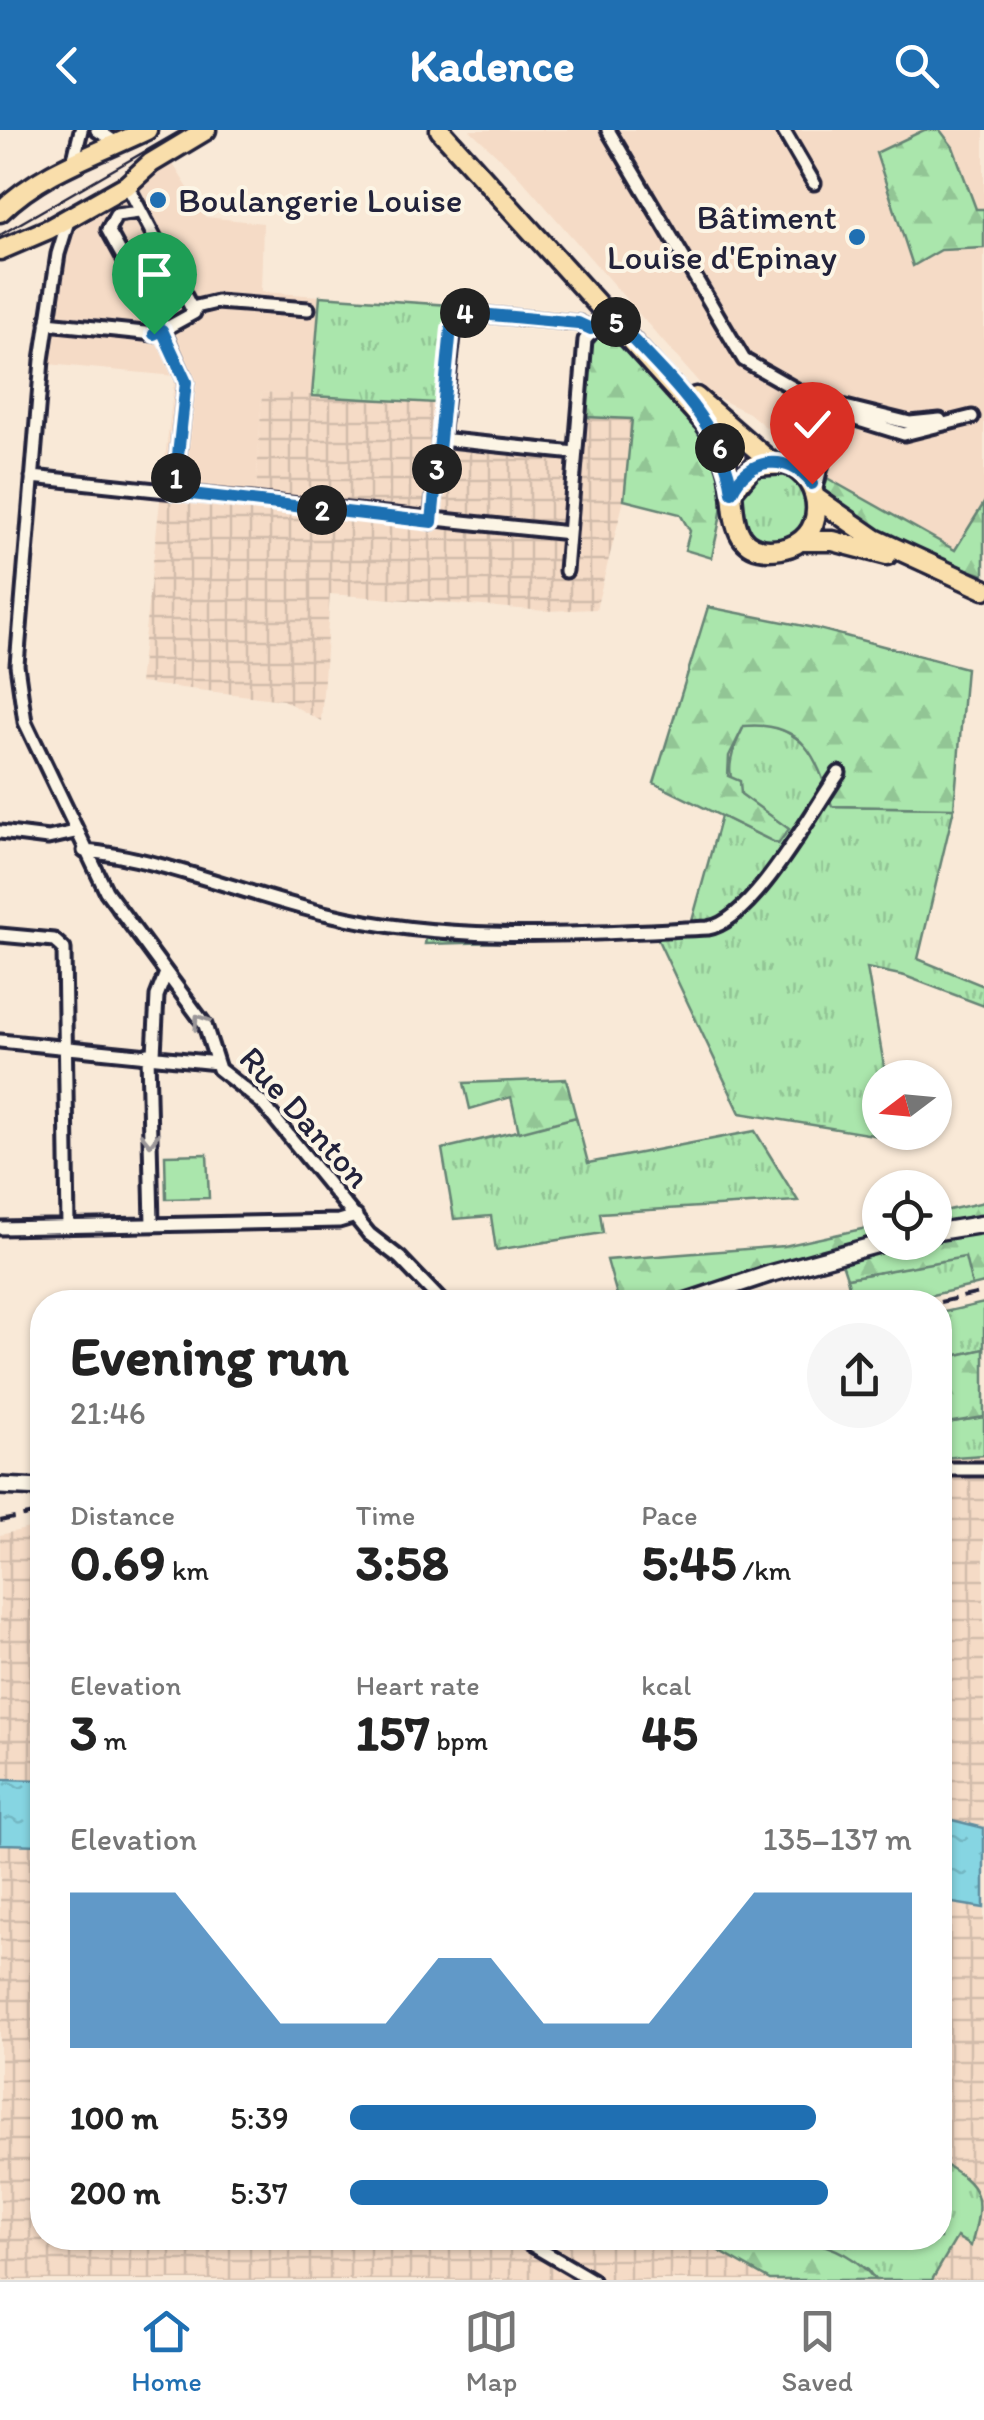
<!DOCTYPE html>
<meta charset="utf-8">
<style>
:root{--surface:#fff;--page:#f6f6f6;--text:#222;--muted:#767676;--line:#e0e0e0;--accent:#1f6fb2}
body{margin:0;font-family:Itim,sans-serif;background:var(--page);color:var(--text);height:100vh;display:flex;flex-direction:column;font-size:38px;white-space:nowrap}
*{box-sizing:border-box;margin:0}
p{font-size:32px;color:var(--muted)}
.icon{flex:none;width:55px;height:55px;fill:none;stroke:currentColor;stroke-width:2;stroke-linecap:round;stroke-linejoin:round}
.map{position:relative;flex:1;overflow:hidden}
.details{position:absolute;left:30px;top:1160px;width:922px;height:960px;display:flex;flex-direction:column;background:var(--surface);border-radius:40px;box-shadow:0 2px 8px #0004}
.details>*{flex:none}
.needle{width:65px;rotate:254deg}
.buttons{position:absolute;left:862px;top:930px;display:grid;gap:20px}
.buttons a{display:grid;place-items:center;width:90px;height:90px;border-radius:50%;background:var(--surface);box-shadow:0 2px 8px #0004;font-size:50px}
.pin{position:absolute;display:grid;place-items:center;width:85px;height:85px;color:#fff;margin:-102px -42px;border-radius:50% 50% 50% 0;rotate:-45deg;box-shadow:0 0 10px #0007}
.pin .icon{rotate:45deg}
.km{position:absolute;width:50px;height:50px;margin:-25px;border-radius:50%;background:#222;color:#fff;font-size:28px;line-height:50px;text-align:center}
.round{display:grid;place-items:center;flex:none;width:105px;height:105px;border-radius:52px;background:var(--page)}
.overview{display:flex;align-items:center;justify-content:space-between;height:170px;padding:0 40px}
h1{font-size:55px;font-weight:700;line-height:75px}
.stats{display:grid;grid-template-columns:repeat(3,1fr);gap:15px;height:170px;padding:10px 40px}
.stats div{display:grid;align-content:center}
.stats b{font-size:50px;font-weight:700}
.stats small{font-size:28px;font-weight:400}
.stats p{font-size:28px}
.chart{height:280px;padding:20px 40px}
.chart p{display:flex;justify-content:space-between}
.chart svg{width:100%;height:180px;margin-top:10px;fill:var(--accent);opacity:.7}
ul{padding:0 40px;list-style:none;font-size:32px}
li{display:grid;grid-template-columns:160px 120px 1fr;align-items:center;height:75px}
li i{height:25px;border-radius:12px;background:var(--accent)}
header{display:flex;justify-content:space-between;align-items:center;height:130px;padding:0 40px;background:var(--accent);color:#fff;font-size:45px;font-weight:700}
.menu{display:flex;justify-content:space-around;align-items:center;height:140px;border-top:2px solid var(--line);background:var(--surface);font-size:28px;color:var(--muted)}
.menu a{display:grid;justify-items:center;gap:5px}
.menu .current{color:var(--accent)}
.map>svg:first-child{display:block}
.built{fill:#f5dbc6}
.industrial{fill:url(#industrial-grid)}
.grass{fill:url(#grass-tufts);stroke:#668474;stroke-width:2.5}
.forest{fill:url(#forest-firs);stroke:#668474;stroke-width:2.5}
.green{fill:#aae6ac;stroke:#668474;stroke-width:2.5}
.water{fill:url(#water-ripples);stroke:#5e8d9f;stroke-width:2.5}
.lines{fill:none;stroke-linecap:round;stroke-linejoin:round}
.street-casing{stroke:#22223b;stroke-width:19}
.secondary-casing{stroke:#22223b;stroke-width:22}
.primary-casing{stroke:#22223b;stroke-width:25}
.street{stroke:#fcf5e5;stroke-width:11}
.secondary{stroke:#fcf5e5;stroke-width:15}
.primary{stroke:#f9deab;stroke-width:18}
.tram{stroke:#22223b;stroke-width:2.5}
.rail{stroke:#22223b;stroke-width:4;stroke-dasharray:15 8;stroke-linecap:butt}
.oneway{stroke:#9a9698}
.route-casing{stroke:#fff;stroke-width:20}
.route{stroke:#1f6fb2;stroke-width:12}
.poi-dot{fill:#1f6fb2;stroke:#fcf5e5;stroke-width:4}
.labels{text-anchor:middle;stroke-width:8;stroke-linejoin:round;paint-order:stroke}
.poi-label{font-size:35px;fill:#22223b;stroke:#fcf5e5;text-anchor:start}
.street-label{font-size:35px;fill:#22223b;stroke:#fcf5e5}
</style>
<header><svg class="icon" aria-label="back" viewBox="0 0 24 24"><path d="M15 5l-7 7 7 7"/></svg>Kadence<svg class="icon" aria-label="search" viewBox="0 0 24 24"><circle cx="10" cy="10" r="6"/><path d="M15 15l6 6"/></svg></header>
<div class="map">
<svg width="984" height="2150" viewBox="0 0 984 2150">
<defs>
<pattern id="industrial-grid" width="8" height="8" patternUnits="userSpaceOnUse" patternTransform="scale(2.5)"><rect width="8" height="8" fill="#f5dbc6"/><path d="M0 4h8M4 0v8" fill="none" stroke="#d2bcab"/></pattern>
<pattern id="grass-tufts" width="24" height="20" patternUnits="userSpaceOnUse" patternTransform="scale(2.5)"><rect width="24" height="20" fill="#aae6ac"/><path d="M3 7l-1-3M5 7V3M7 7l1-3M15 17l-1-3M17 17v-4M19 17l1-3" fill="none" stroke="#92c595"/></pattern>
<pattern id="forest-firs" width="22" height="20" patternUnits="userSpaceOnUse" patternTransform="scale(2.5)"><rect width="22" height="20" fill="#aae6ac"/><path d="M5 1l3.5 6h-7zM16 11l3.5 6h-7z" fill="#92c595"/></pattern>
<pattern id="water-ripples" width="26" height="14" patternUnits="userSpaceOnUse" patternTransform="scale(2.5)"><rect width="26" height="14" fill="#86d5e2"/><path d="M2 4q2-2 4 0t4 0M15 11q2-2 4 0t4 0" fill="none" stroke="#73b7c3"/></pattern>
</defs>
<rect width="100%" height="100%" fill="#f9e9d7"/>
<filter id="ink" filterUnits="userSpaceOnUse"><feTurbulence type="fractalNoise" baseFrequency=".01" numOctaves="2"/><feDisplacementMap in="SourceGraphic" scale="20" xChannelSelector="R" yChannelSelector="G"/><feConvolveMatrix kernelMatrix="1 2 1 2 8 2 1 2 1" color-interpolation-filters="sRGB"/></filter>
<g filter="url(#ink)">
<path class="built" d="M470,0H984V391L974,389L956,421L827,348L749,283L709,264L517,44Z
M168,26L206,87L263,93L261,162L320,166L312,266L262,262L256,365L162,354L175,246L48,234L72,91Z"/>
<path class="industrial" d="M262,262L436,273L431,315L581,326L585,287L633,289L624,370L596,479L546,481L330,464L321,591L283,570L139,553L162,354L256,364Z
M984,1325V2150H0V1405L42,1395V2108H940V1328Z"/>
<path class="grass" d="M320,166L449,175L436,273L312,266Z
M740 376a34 34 0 1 1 68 0a34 34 0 1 1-68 0Z
M765,594C813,607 818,632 832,676L954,678L918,829L984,856V876L905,846L867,838L886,947L880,948V1002L895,1003L897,1009L740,983L657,808L425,814L428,795L519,800L692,791L721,686L778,714L788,699C739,663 712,660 744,596Z
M576,987L588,1033L755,1001L798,1071L600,1083L603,1103L496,1120L491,1086L454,1089L442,1019Z
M966,1126L972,1156L901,1172H853L847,1148Z
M984,1173V1219L940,1229V1183Z
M984,1287V1325L940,1328V1294Z
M940,2032C984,2056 984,2068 971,2116L957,2107L932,2150H875L868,2140L809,2108H940Z"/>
<path class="forest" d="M924,0H940L953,17L976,79H984V118L941,120L913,136L876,23Z
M608,193C654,241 719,294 722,366C723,386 715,408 712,428L685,420L690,401L680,384L624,370L632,289L585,287L591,211Z
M827,348L955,420L984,373V445C931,428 859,409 824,362Z
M708,477L819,499L966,538L954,678L832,676C816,627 805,591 744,596L729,626L728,646L740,651L741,664L789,699L778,714L654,653Z
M566,949L576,987L519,1002L511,967L470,979L464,953Z
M984,1072V1153L972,1156L965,1127L847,1148L837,1118L662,1172H619L607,1130L784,1116L880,1095V1112H935V1083Z
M984,1219V1287L940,1294V1229Z
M696,2108C756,2107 833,2096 875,2150H770Z"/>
<path class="green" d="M207,1024L209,1068L166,1069L165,1025Z"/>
<path class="water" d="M0,1649L42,1650V1715L0,1714Z
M940,1687L984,1698V1778L940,1771Z"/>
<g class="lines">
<defs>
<path id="street" d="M97,0L115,12
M608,0L744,230L839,284L904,304L972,287
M783,0L814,53
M73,33L81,0
M127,55L194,183L163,200L108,100L116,85L139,82
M69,88L58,124L42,230L17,535L25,592L106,761L205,895L219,939L262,973L369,1104L400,1128L442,1172
M192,178L217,172L308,179
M47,193L154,204L163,200L186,252L174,362
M841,276L910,293L940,290
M440,309L575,323
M782,333L818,305L835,278
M32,347L569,403
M815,362L823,329L846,283
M431,392L455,190L469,183L579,193L591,199
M566,441L585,210L608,183
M0,702L48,708L75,702
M84,721C158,727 253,767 328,784C452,814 582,804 708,798C753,791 812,681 839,643
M0,805L54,810L64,819L68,1097
M0,911L217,933
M148,924L152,1094
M154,924L157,866L166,843
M0,1098L339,1091L356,1086
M940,1339H984
M527,2112L592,2150"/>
<path id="secondary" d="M935,1102L984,1094
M685,1172L769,1144L886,1112
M0,1356L42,1358"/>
<path id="primary" d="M440,0L705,293C715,308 725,324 729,342C737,373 724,428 781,419C828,411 826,349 786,334L754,336L732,362
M0,82C41,41 97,24 147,0
M0,120L49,99L127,55L151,33L206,0
M696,267L771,332
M816,368L875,409L984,459
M800,411H833L887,425"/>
</defs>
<use href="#street" class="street-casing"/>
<use href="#secondary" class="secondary-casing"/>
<use href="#primary" class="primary-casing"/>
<use href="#street" class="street"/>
<use href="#secondary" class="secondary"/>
<use href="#primary" class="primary"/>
<path class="tram" d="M0,105L182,0"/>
<path class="rail" d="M940,1172L984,1162
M0,1391L42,1382"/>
</g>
<defs><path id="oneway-chevron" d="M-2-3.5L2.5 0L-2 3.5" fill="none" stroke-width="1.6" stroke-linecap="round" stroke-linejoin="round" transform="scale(2.5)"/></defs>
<g class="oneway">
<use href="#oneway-chevron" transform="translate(200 891) rotate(-123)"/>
<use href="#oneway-chevron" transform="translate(150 1009) rotate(89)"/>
</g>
</g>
<g class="lines" filter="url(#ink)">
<defs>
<path id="route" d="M154,204L162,200L186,252L174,362L432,392L451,198L458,186L469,183L578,193L591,199L608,183C654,235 723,290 732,362C747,327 789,322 812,354"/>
</defs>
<use href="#route" class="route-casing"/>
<use href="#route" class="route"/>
</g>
<g class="poi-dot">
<circle cx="158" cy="70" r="10"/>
<circle cx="857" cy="107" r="10"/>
</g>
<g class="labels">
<g class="poi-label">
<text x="178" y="82">Boulangerie Louise</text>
<text x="837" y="99" text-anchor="end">Bâtiment<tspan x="837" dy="40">Louise d'Epinay</tspan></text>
</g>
<g class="street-label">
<text transform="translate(305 987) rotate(48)" y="12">Rue Danton</text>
</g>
</g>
</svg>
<div class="buttons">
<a><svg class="needle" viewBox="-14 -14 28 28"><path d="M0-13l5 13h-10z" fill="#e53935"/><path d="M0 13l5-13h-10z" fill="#767676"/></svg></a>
<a><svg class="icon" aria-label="locate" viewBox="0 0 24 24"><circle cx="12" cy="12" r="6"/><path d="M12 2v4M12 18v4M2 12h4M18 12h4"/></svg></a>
</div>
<div class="pin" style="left:154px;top:204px;background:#1e9e55"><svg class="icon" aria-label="arrive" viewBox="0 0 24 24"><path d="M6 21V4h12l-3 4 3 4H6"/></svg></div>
<div class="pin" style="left:812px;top:354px;background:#d93025"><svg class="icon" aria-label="check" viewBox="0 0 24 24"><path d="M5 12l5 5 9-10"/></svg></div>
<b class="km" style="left:176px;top:348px">1</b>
<b class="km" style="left:322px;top:380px">2</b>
<b class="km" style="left:437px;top:339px">3</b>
<b class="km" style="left:465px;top:183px">4</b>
<b class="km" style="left:616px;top:192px">5</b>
<b class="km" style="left:720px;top:318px">6</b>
<section class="details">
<div class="overview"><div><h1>Evening run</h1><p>21:46</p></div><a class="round"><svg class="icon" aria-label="share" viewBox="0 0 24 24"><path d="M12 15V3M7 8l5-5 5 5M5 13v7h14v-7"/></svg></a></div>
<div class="stats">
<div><p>Distance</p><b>0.69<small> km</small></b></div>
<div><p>Time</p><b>3:58</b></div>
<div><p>Pace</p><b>5:45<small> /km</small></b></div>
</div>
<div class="stats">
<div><p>Elevation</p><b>3<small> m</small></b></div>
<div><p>Heart rate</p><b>157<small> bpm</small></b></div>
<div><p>kcal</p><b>45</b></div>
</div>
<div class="chart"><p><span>Elevation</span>135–137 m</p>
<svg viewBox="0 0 160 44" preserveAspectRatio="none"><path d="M0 44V6L10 6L20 6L30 22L40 38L50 38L60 38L70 22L80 22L90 38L100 38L110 38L120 22L130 6L140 6L150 6L160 6V44z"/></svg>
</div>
<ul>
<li><b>100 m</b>5:39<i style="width:83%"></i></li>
<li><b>200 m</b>5:37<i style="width:85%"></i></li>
</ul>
</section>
</div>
<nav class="menu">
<a class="current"><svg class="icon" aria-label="home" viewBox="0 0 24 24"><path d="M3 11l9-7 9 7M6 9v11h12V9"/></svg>Home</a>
<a><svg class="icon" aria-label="map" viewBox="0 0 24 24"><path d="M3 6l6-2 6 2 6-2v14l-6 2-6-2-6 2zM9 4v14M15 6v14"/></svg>Map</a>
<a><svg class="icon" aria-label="saved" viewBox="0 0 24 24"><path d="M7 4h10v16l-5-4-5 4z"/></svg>Saved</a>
</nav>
